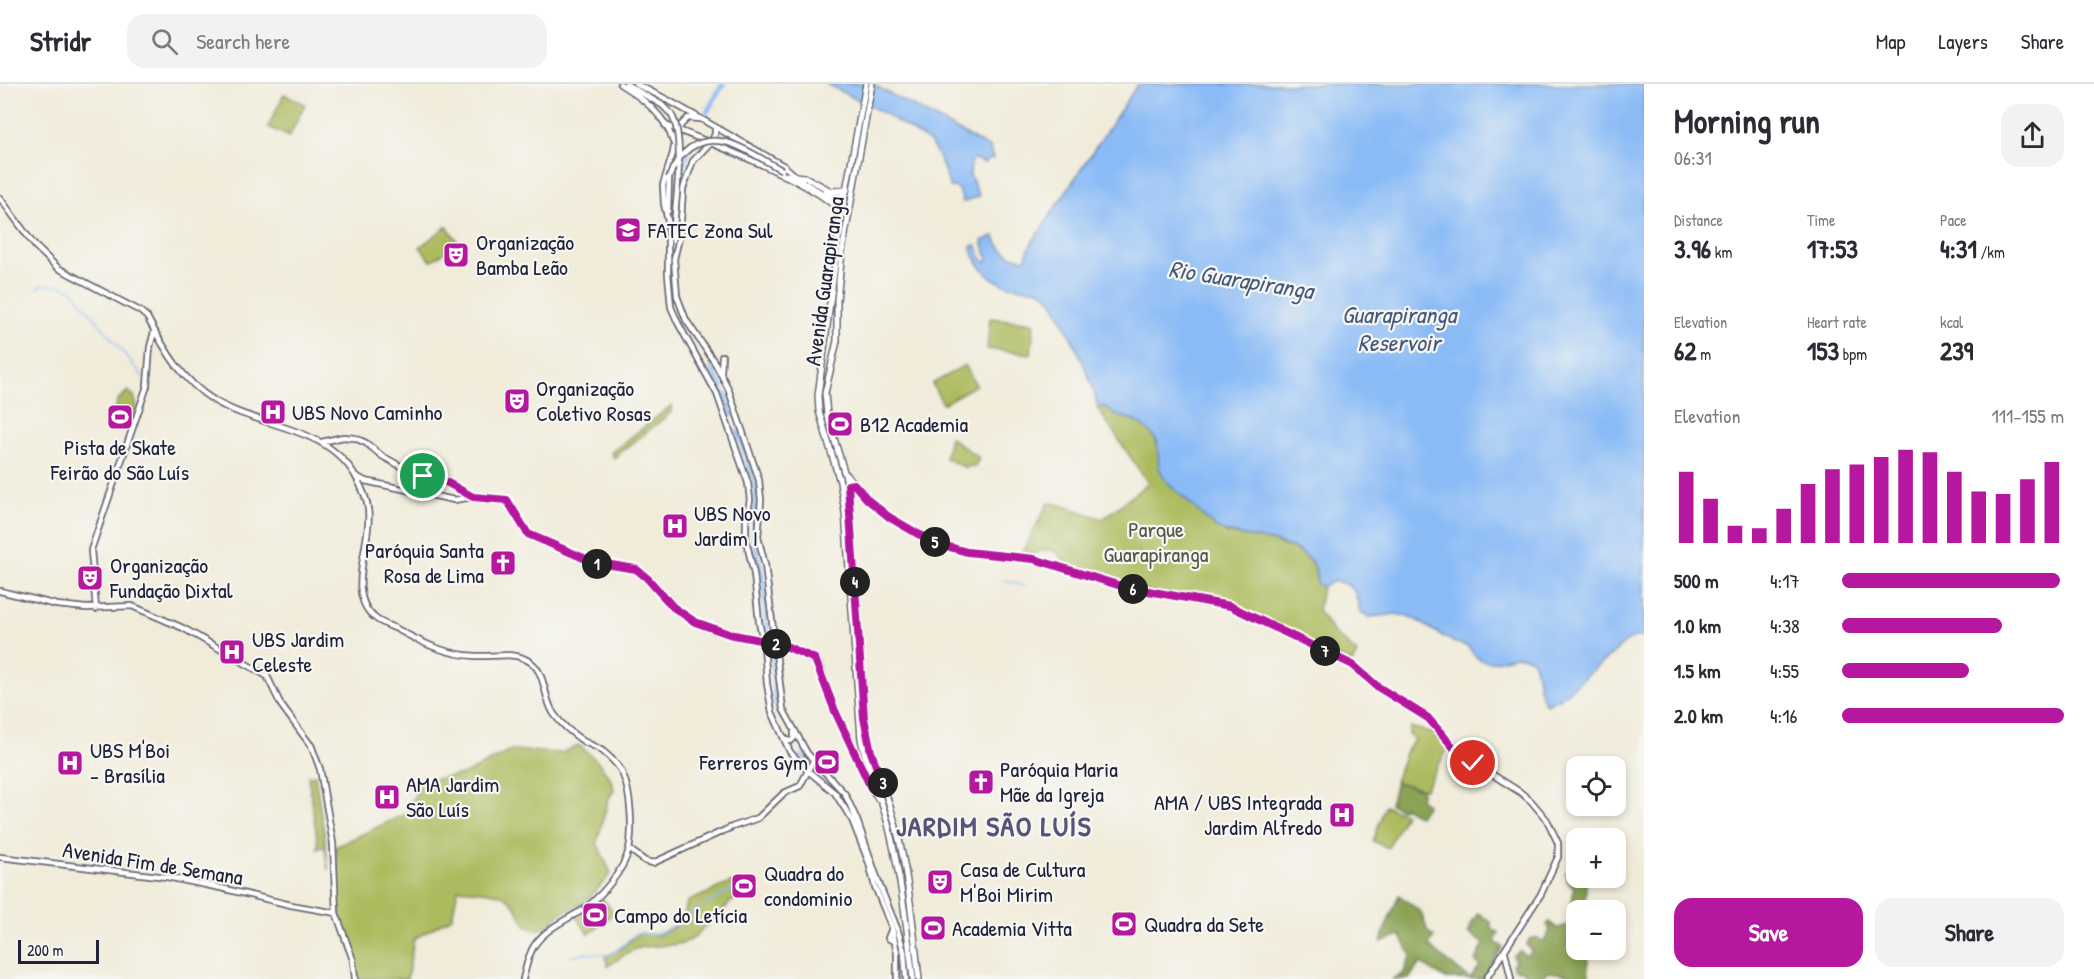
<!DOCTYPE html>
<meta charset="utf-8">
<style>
:root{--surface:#fff;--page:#f2f2f3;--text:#2b2b33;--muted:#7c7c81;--line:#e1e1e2;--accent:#b5179e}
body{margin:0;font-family:"Patrick Hand",sans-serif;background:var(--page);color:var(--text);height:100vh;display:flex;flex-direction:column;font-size:22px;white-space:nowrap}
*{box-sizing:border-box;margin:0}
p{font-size:20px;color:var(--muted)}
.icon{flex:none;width:33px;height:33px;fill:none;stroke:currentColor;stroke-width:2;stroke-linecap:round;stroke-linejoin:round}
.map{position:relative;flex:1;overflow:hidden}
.details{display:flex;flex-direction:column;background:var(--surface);width:450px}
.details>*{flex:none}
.controls{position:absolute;left:1566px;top:672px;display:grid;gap:12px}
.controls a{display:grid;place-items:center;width:60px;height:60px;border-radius:12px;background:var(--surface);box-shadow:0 3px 9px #0003;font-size:30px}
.scale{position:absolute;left:18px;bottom:15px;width:81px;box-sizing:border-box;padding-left:6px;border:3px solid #22223b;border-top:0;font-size:16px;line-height:21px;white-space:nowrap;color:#22223b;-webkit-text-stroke:4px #f6f6f2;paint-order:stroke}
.pin{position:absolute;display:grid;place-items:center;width:51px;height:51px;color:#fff;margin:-26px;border:3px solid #fff;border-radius:50%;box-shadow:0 2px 6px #0007}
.km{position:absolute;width:30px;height:30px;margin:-15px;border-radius:50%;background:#222;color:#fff;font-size:16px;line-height:30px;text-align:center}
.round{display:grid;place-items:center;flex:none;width:63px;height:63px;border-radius:18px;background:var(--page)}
.head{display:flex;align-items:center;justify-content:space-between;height:102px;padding:0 30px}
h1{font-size:33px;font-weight:700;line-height:45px}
.figures{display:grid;grid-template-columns:repeat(3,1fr);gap:9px;height:102px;padding:6px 30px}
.figures div{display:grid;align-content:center}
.figures b{font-size:26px;font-weight:700}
.figures small{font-size:16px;font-weight:400}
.figures p{font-size:16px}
.chart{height:168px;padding:12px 30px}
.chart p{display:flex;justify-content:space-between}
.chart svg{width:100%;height:108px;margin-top:6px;stroke:var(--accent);stroke-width:6}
.cta{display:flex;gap:12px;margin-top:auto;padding:12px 30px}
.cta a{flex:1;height:69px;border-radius:18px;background:var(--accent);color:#fff;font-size:24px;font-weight:700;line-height:69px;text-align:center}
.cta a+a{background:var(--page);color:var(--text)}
ul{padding:0 30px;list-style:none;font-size:20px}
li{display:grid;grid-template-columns:96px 72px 1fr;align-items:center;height:45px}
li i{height:15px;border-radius:8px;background:var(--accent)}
header{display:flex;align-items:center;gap:36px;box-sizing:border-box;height:84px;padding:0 30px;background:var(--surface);border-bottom:2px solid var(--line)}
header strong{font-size:28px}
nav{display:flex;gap:33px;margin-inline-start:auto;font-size:21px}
.search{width:420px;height:54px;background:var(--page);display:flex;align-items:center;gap:15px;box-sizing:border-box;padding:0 21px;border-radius:18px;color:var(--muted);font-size:22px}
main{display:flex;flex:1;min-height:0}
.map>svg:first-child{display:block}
.green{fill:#adbb5e;stroke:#686e4c;stroke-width:1.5}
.forest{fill:#8aa355;stroke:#566248;stroke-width:1.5}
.water{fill:#8abbf6;stroke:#566e98;stroke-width:1.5}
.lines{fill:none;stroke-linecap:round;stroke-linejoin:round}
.stream{stroke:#8abbf6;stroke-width:1.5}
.river{stroke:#8abbf6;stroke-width:5}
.secondary-casing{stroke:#6a6973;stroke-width:8}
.primary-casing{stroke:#6a6973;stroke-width:8}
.secondary{stroke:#fff;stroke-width:4.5}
.primary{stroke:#fff;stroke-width:5}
.secondary-bridge-casing{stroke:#6a6973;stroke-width:8;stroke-linecap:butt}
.secondary-bridge{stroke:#fff;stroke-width:4.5}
.route-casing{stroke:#fff;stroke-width:12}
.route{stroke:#b5179e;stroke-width:8}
.labels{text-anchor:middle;stroke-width:4.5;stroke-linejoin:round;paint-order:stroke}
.poi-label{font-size:22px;fill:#22223b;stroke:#f6f6f2;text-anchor:start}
.street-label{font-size:22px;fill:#22223b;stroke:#f6f6f2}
.park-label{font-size:22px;fill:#535847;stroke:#f6f6f2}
.water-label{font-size:24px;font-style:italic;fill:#46587c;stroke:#f6f6f2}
.district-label{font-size:28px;font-weight:bold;letter-spacing:1.5px;fill:#59537a;stroke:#f6f6f2}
</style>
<header>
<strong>Stridr</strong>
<div class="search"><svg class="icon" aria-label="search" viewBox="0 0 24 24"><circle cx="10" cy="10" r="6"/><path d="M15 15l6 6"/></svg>Search here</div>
<nav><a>Map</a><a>Layers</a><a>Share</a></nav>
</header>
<main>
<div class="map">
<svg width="1644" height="895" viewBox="0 0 1644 895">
<rect width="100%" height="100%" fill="#f6f6f2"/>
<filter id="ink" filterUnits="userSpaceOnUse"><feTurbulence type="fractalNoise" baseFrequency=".0167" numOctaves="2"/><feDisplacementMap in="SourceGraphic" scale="12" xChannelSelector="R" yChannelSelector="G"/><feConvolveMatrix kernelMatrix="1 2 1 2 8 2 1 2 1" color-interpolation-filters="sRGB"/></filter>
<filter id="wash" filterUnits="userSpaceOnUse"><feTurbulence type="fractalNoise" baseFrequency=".008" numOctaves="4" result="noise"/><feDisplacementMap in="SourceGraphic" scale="24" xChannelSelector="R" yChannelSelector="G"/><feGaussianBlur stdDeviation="1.35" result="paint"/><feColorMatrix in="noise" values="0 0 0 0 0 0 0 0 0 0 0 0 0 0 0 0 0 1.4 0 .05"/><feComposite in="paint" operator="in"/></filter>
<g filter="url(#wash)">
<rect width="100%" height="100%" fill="#f1ecda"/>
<path class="green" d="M284,10L305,20L289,53L268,43Z
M447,142L459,159L431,177L420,163Z
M990,234L1034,239L1031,270L987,265Z
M965,281L976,301L943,320L932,300Z
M128,307L134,312L137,323L131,339L113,333L118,316Z
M672,321L671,328L667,332L614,374L611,369Z
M1102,322C1134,345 1161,331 1159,384L1226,449L1268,456L1293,465L1305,472L1315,483L1316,496L1322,503L1318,527L1334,549L1357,569L1352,579L1231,521L1142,506L1074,486L1055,467L1045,466L1028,471L1022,469L1048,419L1058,420L1103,435L1148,399L1098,325Z
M950,353L979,374L975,383L970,382L966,384L945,374Z
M1410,643L1441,651L1450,661L1425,705L1395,698L1404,671L1414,656L1409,650Z
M579,661L597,677L612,696L614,706L608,716L597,759L611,789C602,801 591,813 578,822C573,825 567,825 561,829C553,835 541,852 530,844C523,840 519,828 514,821C504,805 475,807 458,805L452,833L414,855L407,895H357L355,875L339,832L335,763L405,730L419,703L428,696L465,690L512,666L561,669Z
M315,691L326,761L328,786L325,763L317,764L318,761L308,692Z
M1385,722L1405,730L1388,764L1373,757Z
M732,798L743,807L691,856C675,863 660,861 643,863C630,865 619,875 608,882L605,873L625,862L634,852L640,849L659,851L674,843L683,836L687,818Z
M601,812L614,829L589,850L577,834Z"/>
<path class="forest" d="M1396,698L1422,705L1420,715L1427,720L1419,732L1404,723L1402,725L1390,720Z
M1576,785V794H1587L1585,818L1588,826H1576V866H1587L1589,893L1591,895H1575L1571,891L1548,888L1540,895H1520L1525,887L1514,885L1512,881L1515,878L1513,872L1520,867L1526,872L1532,867L1526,861L1530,854L1532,855L1535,853L1544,857L1550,846L1547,841L1549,838L1557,844L1569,841L1574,804L1568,798L1566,788Z
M1399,811L1421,828L1428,848L1434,852L1429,862L1470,895L1480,882L1475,877L1484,860L1468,849L1471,845L1469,843L1478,829L1491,838V844L1499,849L1495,858L1503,863L1483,895H1446L1420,879L1409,895H1392L1403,890L1411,871L1400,851L1381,858L1384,847Z"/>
<path class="water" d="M826,0H872L990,64L993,75H988L986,79L974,75L971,77L970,91L979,112L963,118C959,110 961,102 950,103L941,78L930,58L882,28Z
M1138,0H1644V552L1635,553L1626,558L1559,615L1546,620C1536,608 1540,589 1532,575C1512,564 1494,587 1476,573C1473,570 1471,565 1467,562L1453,558L1411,533L1396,530L1370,533L1360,528C1356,510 1356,501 1335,497L1322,503L1317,500C1316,495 1317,487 1314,482C1299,453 1242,456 1216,444L1165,396L1159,384L1157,357L1149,347L1132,335L1115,331L1103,322L1098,325C1092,294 1078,267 1064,239C1059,229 1055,218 1047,211C1040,204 1030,205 1021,204C996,202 978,187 971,163L976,161L983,177L986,178L988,175L982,157L994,152C1000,166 1010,174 1025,175L1031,160Z"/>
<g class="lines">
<path class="stream" d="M48,201L62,202L72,206L144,294
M37,204L44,201
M1005,496L1024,502
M705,821L738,802
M570,873L584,869L611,871L637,849L654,850L664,847L701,823"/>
<path class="river" d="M707,28L723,0
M681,90L690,61
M712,284L722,304
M725,310L732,331
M738,348L756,403L754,457L763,494L767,545
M771,565L776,617L781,633
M802,672L809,679
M815,684L822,690"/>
</g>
</g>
<g filter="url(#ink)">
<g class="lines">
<defs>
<path id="secondary" d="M620,0C642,14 666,31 673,58
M626,0L662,21L671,30
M636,0L666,15L784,82L803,98L843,121
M700,35L688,34L681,41L676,50L673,69L663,101L664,120L668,137V190L671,223L678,239L717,310L748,399L750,416L746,436V456L754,490L759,538L764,562L767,600L772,628L790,668L807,686L835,709L852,736L869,779L875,803L892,844L897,869V895
M665,41C696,53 832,104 840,131
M715,44V50L711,58L693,77L683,105L680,150L674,175L677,212L686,236L715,279L728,304L759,396L761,416L758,453L765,481L783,625L807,669L845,710L857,736L880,802L897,844L904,868L906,895
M0,114L35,162L58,184L140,227L147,233C165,266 182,297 215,317C260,344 327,341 356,393C361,402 367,414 368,425C373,458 344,509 375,534C381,539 390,542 397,545C422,559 447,571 476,572C491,573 511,568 525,575C547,584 542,612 554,630C561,640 573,650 583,657C590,661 598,663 605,669C612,675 620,682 623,691C631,709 633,746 629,765C624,787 599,815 581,827C565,836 544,846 534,862C528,871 526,884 523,895
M668,127L669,94
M721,288L722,272
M322,358L343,353L355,354L366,359L382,372L415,390L448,399L473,413L507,416L528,450L593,478L636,485L647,494L673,523L695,538L712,546L729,550L781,560L815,575L819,580L835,627L871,704L878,715
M846,390L869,416L889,433L934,457L967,468L1034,475L1121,502L1230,522L1353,581L1378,603L1428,634L1460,670L1520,708L1531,717L1547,736L1558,759V773L1541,810L1486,895
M356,392L365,397L454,416L473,413
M0,507L57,521L86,524L132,522L183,544L267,592L281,621L312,663
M96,525L91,466L147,302L150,263L154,248
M783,652L788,657H791L794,654V648
M311,661L320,685L333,759L336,829L353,876L355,895
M629,765L645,777L653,779L732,743L758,734L784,709L800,702L814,675
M0,773L167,793L221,804L291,821L336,829
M892,844L888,854L895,858
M1505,868L1511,895"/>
<path id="primary" d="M866,0L841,133L818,312L819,327L840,398L845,428L861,655C867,686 882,713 889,744C901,793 907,844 913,895
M872,0L842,168L837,216V257L825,309L827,331L848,401L866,646C872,679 888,710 896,743C909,793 913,844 919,895
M784,91L805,93L831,107L847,106
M824,109L839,112L845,111"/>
</defs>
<use href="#secondary" class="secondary-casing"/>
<use href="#primary" class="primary-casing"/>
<use href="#secondary" class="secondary"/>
<use href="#primary" class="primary"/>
<defs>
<path id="secondary-bridge" d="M671,30C687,55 674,125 673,156
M669,94C673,81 679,72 690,64C721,43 754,72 782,86"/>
</defs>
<use href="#secondary-bridge" class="secondary-bridge-casing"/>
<use href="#secondary-bridge" class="secondary-bridge"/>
</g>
</g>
<g class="lines" filter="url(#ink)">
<defs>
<path id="route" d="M423,392L448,399L473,413L507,416L528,450L593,478L636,485L647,494L673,523L695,538L729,550L781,560L815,575L835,627L871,704L885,706L871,668L864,634L848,401L854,400L868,416L889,433L918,450L946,462L967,468L1034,475L1121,502L1230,522L1353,581L1378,603L1428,634L1454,664L1473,679"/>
</defs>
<use href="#route" class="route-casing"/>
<use href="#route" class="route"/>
</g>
<defs>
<symbol id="university-square" viewBox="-11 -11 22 22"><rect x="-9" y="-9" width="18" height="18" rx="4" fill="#b5179e" stroke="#f6f6f2"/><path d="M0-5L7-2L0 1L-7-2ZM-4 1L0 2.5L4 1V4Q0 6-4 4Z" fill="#fff"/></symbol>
<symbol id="theatre-square" viewBox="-11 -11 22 22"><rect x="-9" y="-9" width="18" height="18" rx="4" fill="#b5179e" stroke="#f6f6f2"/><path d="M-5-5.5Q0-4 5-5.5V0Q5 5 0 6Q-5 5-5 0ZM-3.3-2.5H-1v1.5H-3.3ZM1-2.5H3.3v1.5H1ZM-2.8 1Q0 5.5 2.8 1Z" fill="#fff"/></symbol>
<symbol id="hospital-square" viewBox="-11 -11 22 22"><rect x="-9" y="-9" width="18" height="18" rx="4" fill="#b5179e" stroke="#f6f6f2"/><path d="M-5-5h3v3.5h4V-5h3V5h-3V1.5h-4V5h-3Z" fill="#fff"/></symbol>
<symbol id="stadium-square" viewBox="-11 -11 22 22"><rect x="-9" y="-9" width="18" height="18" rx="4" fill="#b5179e" stroke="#f6f6f2"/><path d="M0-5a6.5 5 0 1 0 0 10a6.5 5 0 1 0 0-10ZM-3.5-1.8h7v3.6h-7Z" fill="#fff"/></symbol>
<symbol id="church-square" viewBox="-11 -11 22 22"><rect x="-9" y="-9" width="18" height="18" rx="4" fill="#b5179e" stroke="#f6f6f2"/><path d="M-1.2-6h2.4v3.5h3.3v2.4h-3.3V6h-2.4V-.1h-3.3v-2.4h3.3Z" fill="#fff"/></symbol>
</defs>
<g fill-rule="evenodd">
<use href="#university-square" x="613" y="131" width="30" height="30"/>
<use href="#theatre-square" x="441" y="156" width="30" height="30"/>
<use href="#theatre-square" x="502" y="302" width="30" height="30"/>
<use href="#hospital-square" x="258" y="313" width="30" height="30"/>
<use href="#stadium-square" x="105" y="318" width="30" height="30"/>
<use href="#stadium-square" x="825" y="325" width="30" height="30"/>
<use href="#hospital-square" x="660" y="427" width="30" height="30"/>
<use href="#church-square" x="488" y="464" width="30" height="30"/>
<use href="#theatre-square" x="75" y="479" width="30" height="30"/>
<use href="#hospital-square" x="217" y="553" width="30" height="30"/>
<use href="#stadium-square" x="812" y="663" width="30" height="30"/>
<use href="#hospital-square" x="55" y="664" width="30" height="30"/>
<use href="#church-square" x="966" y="683" width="30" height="30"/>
<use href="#hospital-square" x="372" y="698" width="30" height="30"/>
<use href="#hospital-square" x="1327" y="716" width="30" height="30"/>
<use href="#theatre-square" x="925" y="783" width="30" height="30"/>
<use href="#stadium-square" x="729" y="787" width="30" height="30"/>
<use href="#stadium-square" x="580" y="816" width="30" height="30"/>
<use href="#stadium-square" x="1109" y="825" width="30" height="30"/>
<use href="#stadium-square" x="918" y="829" width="30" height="30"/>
</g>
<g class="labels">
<g class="poi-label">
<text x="648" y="154">FATEC Zona Sul</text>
<text x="476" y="166">Organização<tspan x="476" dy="25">Bamba Leão</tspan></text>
<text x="536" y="312">Organização<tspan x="536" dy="25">Coletivo Rosas</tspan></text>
<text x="292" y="336">UBS Novo Caminho</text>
<text x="860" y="348">B12 Academia</text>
<text x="120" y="371" text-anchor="middle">Pista de Skate<tspan x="120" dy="25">Feirão do São Luís</tspan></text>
<text x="694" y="437">UBS Novo<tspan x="694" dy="25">Jardim I</tspan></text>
<text x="484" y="474" text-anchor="end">Paróquia Santa<tspan x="484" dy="25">Rosa de Lima</tspan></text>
<text x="110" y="489">Organização<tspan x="110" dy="25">Fundação Dixtal</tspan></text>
<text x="252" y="563">UBS Jardim<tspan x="252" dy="25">Celeste</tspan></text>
<text x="90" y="674">UBS M'Boi<tspan x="90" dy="25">- Brasília</tspan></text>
<text x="808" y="686" text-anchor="end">Ferreros Gym</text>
<text x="1000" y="693">Paróquia Maria<tspan x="1000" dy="25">Mãe da Igreja</tspan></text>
<text x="406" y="708">AMA Jardim<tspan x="406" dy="25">São Luís</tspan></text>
<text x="1322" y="726" text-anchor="end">AMA / UBS Integrada<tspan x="1322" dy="25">Jardim Alfredo</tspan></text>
<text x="960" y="793">Casa de Cultura<tspan x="960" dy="25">M'Boi Mirim</tspan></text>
<text x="764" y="797">Quadra do<tspan x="764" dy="25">condominio</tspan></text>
<text x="614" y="839">Campo do Letícia</text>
<text x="1144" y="848">Quadra da Sete</text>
<text x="952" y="852">Academia Vitta</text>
</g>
<g class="street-label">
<text transform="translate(824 197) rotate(-82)" y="8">Avenida Guarapiranga</text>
<text transform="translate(153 779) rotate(9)" y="8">Avenida Fim de Semana</text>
</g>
<g class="park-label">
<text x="1156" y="453">Parque<tspan x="1156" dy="25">Guarapiranga</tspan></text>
</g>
<g class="water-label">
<text transform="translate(1241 196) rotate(9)" y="8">Rio Guarapiranga</text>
<text x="1399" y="239">Guarapiranga<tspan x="1399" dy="28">Reservoir</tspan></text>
</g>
<g class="district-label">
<text x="994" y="752">JARDIM SÃO LUÍS</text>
</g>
</g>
</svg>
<div class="controls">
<a><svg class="icon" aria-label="locate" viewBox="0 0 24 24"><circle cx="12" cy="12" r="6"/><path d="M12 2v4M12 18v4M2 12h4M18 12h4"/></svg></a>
<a>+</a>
<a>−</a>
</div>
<div class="scale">200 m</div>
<div class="pin" style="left:423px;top:392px;background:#1e9e55"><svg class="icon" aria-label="arrive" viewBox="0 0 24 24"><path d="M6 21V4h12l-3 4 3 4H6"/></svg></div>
<div class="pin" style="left:1473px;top:679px;background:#d93025"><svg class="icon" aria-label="check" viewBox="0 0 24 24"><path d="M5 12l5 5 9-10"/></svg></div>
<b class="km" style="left:597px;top:480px">1</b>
<b class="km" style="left:776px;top:560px">2</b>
<b class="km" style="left:883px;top:699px">3</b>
<b class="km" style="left:855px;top:498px">4</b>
<b class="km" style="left:935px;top:458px">5</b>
<b class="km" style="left:1133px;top:505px">6</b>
<b class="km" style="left:1325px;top:567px">7</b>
</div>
<section class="details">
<div class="head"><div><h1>Morning run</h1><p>06:31</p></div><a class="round"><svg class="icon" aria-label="share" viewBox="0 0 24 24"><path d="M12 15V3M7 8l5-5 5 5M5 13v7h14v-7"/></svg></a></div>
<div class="figures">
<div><p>Distance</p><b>3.96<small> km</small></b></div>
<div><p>Time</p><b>17:53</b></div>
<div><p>Pace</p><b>4:31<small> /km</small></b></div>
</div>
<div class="figures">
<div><p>Elevation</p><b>62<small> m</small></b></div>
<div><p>Heart rate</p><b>153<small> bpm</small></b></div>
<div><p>kcal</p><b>239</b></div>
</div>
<div class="chart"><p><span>Elevation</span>111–155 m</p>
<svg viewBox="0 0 160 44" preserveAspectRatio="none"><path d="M5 44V15M15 44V26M25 44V37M35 44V38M45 44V30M55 44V20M65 44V14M75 44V12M85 44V9M95 44V6M105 44V7M115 44V15M125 44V23M135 44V24M145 44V18M155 44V11"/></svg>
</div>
<ul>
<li><b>500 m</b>4:17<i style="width:98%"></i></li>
<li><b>1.0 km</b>4:38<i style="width:72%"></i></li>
<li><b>1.5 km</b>4:55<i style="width:57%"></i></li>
<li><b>2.0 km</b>4:16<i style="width:100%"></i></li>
</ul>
<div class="cta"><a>Save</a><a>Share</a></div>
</section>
</main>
